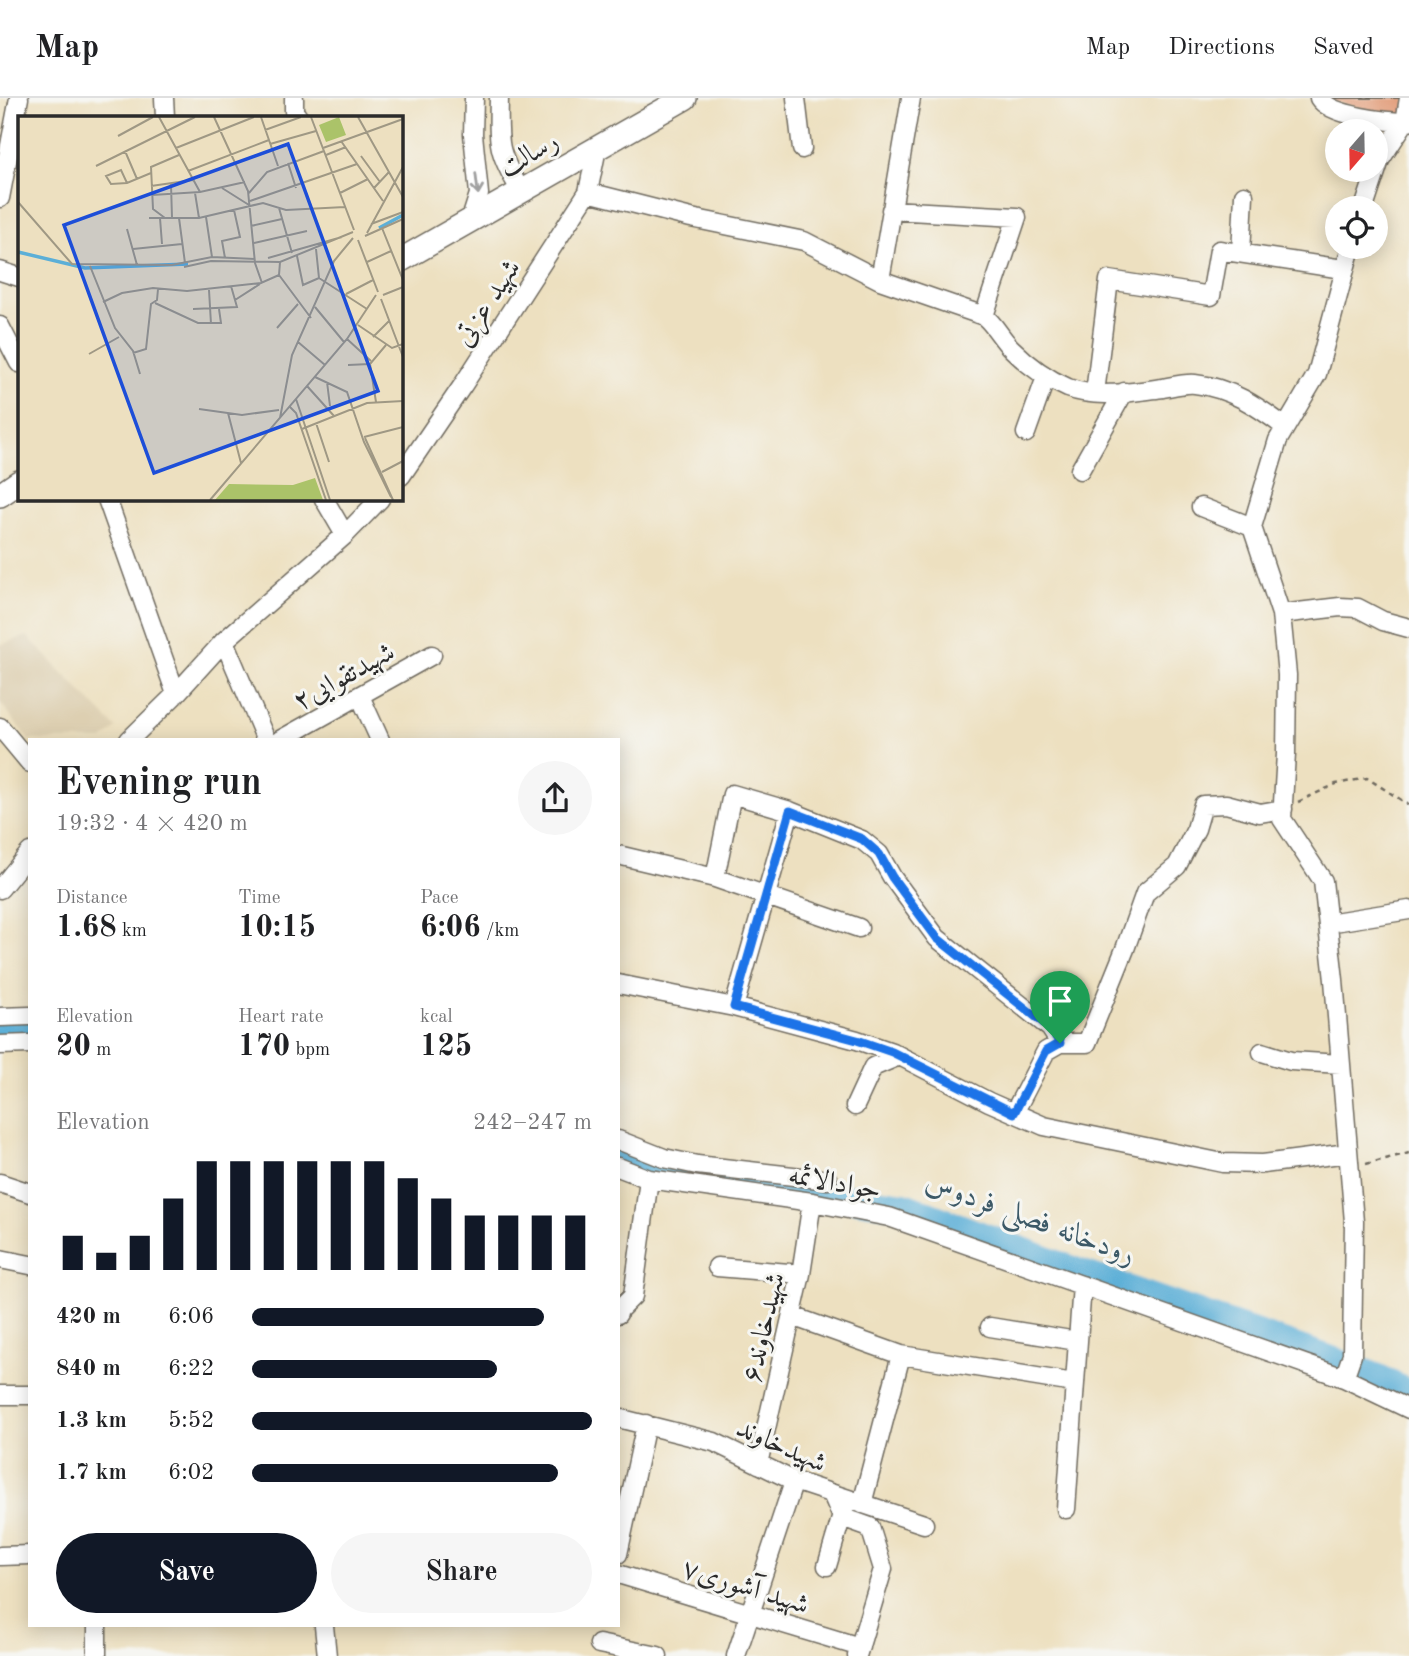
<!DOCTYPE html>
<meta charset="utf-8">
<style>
:root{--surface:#fff;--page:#f6f6f6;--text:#202124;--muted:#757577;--line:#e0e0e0;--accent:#111827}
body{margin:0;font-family:"Old Standard TT",Amiri,serif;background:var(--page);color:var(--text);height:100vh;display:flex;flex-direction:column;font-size:26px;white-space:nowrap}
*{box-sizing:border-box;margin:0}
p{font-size:23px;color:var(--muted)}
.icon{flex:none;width:38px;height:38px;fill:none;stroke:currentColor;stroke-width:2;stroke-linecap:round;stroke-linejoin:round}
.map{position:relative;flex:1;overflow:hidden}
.sheet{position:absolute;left:28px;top:640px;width:592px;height:889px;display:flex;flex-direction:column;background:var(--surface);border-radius:0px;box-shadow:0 4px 18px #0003}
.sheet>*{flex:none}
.needle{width:46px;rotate:200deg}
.fabs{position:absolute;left:1325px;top:21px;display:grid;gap:14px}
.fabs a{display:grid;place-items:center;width:63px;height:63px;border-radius:50%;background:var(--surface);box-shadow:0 4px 18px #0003;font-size:35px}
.pin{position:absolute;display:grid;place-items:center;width:60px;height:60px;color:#fff;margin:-72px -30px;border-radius:50% 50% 50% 0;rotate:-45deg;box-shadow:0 0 7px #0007}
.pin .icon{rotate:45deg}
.round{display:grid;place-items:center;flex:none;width:74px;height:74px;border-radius:37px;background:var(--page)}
.head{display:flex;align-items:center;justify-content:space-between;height:119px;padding:0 28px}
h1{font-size:38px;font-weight:700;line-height:52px}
.figures{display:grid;grid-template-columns:repeat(3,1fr);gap:10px;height:119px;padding:7px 28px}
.figures div{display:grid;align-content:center}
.figures b{font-size:30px;font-weight:700}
.figures small{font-size:19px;font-weight:400}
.figures p{font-size:19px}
.chart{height:196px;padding:14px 28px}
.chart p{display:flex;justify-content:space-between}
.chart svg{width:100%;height:126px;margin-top:7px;stroke:var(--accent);stroke-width:6}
.cta{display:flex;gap:14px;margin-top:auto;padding:14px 28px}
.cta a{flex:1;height:80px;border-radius:42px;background:var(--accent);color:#fff;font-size:28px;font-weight:700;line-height:80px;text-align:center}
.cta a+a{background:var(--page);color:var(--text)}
ul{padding:0 28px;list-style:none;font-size:23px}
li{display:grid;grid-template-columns:112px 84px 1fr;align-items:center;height:52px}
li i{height:18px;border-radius:9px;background:var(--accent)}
header{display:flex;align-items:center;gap:42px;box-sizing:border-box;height:98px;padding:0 35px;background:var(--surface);border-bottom:2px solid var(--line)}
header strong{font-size:33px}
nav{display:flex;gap:38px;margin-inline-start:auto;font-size:24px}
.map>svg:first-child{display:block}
.built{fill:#ddcfb1}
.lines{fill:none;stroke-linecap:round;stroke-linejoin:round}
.river{stroke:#5cafd7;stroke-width:28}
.building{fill:#e3a180}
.minor-casing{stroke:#6f6a5f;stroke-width:21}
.major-casing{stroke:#6f6a5f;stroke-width:26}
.path{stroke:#6f6a5f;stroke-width:2.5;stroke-dasharray:5 5;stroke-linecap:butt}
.minor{stroke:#fff;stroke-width:18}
.major{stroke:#fff;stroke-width:23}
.oneway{stroke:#a0a0a0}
.route-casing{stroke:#fff;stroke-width:14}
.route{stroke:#1a73e8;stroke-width:9}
.labels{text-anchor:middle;stroke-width:6;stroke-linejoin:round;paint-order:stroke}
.street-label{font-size:28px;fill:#2b2b2b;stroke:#f6f6f2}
.water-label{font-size:30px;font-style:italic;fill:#3c5967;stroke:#f6f6f2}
.inset-river{fill:none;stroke:#5cafd7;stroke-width:3.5}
.inset-road{fill:none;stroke:#9f9884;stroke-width:2}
.view{fill:#1d4ed8;fill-opacity:0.15;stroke:#1d4ed8;stroke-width:3.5}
.inset-edge{fill:none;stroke:#2b2b2b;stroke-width:3.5}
</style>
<header>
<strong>Map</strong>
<nav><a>Map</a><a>Directions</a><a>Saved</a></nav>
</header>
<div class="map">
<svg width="1409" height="1558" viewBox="0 0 1409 1558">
<rect width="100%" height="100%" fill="#f6f6f2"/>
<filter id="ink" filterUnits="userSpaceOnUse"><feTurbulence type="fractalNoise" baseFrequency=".0143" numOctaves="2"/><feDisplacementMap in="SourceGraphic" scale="14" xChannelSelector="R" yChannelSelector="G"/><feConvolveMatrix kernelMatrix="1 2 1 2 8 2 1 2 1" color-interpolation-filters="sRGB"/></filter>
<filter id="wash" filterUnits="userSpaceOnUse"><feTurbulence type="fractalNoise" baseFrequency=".00686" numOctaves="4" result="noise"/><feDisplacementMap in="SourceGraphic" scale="28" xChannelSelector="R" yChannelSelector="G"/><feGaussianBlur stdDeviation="1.57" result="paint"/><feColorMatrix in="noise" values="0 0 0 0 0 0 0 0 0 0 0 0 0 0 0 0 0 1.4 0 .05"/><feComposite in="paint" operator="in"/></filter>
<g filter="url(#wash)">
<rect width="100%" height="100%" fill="#ede0c0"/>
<path class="built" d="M27,538L116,630L103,642H30V644L0,604V547Z"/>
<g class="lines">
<path class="river" d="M0,934H30
M618,1055L671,1073L904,1108L1086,1177L1329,1261L1379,1280L1409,1296"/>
</g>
<g id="blocks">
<path class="building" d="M1320,0H1407L1403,21Z"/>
</g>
</g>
<g filter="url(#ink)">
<use href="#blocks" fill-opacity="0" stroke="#6f6a5f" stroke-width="2"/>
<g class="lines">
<defs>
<path id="minor" d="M164,0L165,19
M294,0V13L298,19
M499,0C498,45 497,54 521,93
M796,0L802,51
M1319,0C1330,18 1388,24 1409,24
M588,94L691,120L804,143L880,182L984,218C995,227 1001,240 1011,250C1027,266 1047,281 1068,290C1097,301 1133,294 1163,290C1174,288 1185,285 1195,286C1231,290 1257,308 1285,329
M0,100L19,0
M1364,110L1380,62L1405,24L1409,0
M891,112L1017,119L984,218
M471,121L479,96L473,36L474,0
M1241,155L1244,97
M0,173L19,179
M880,182L911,0
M0,228L19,265
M1095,295L1109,182L1211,198L1219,152L1343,171
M1026,335L1046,279
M1080,372L1124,294
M401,378L463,287L588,94L597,50
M107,401L176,596
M324,401L345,437
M1201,409L1252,429
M1281,516L1340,509L1358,510L1383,523L1409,530
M224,543L266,642
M360,598L380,642
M0,629L30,665
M129,642L176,596L224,543L345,437L380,401
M280,642L432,557
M618,757L715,780L859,830
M715,780L732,696L790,713L862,742L879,756L892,779L937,840L1050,930L1060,945
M0,791L30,754
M1328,825L1409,812
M618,886L734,909L857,942L892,954L989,1004L1044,1028L1223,1065L1263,1066L1348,1055
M734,909L790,713
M0,919L30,918
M0,947L30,946
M1262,954L1291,963L1341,966
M855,1008L873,969L899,958
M1014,1015L1046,953L1060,945H1087L1125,851L1145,795L1177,768L1196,731L1203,707L1226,706L1260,715L1283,711
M618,1042L664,1060L697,1067L828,1082
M618,1069L649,1081L812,1104L889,1119L1344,1280L1409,1311
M0,1085L30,1095
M0,1161L30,1167
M717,1169L801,1176
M618,1216V1213L633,1198L649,1081
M792,1218L901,1257L1074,1285
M990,1229L1077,1243
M1344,1280L1352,1257L1354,1124L1334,882L1323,783L1282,721L1286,656L1287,577L1281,516L1252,429L1278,342L1317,276L1351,149
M0,1297H30
M618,1320L714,1344L794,1383L924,1426
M758,1366L801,1176L812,1104
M832,1396L842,1419L870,1429L883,1471L857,1558
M862,1406L901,1257
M1066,1411L1082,1187
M618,1456L646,1326
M0,1458L30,1457
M827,1468L845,1407
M618,1476L860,1549
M97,1528V1558
M324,1528L327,1558
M599,1546L658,1558
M736,1558L794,1383"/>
<path id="major" d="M401,162L685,0
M0,397L19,384"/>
</defs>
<use href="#minor" class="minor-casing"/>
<use href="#major" class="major-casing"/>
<path class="path" d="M1298,704L1336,686L1367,680L1409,707
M1366,1066L1409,1055"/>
<use href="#minor" class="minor"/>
<use href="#major" class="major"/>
</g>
<defs><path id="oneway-shaft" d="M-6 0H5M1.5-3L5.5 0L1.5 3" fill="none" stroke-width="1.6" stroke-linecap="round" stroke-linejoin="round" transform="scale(1.75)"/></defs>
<use class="oneway" href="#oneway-shaft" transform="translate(477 86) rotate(83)"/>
</g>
<g class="lines" filter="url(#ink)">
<defs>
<path id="route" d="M790,713L862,741L879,756L892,779L937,840L1050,930L1060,945L1046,953L1014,1015L892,954L857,942L734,909Z"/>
</defs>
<use href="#route" class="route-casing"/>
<use href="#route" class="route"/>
</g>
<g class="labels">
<g class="street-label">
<text transform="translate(528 55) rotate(-30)" y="10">رسالت</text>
<text transform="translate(486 204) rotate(-57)" y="10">شهید عزتی</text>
<text transform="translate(343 577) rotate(-29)" y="10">شهیدتقوایی۲</text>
<text transform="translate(835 1083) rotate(10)" y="10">جوادالائمه</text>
<text transform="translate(762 1229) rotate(-77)" y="10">شهیدخاوند۶</text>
<text transform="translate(782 1346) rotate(24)" y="10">شهیدخاوند</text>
<text transform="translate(746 1487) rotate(17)" y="10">شهید آشوری۷</text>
</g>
<g class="water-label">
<text transform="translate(1031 1119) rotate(20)" y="10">رودخانه فصلی فردوس</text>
</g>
</g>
<g transform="translate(18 18)">
<rect width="385" height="385" fill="#ede0c0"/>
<path d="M321,1L328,19L308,26L301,9ZM297,362L305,384H197L211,368L275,369Z" fill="#abc369"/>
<path class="inset-river" d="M361,112L385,99M0,136L67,152L170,148"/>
<path class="inset-road" d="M141,1L182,76M196,1L230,75L237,147L244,167M243,1L260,50M293,1L336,114M340,1L385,81M247,14L283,1M100,20L135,1M323,25L365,85M252,28L298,15M158,32L236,1M305,32L385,3M107,35L119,63M308,39L328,31M343,40L362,66M270,47L278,72M78,50L177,1M170,55L251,24M109,67L103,54L88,60L93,68L109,67L133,57M153,68L154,102M133,70L175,64M204,72L231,89M356,72L371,56M177,77L181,102M231,77L249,56L306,35M322,77L350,63M134,79L182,76L227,66M232,85L339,48M0,86L54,148L154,149L194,141L237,143M261,92L274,137M188,101L194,141M131,102H181L245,87L268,94L327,91M142,102L144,128M147,102L135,93L133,51L161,39M161,102L167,147M353,108L385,96M233,110L264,103M364,112L385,164M109,113L119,149M349,117L385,51M347,120L385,103M340,124L360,176M236,127L289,115M115,133L164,128M298,133L301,162L349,193M279,140L285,169L301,162M207,142L204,125L222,121L216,94M250,142L324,121M349,146L373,135M72,150L97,212L115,235L122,258M166,151L193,145L262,146L335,116M261,159L293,202M191,174L193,208M328,178L355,164M365,179L385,171M363,183L385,241M217,184L242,168M85,186L104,177L135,172L169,175L243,167L261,159L262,146M137,187L180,207H203L201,193M297,191L326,226M175,193L219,191L213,170M340,209L374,232L385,228M259,212L280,188M355,221L371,205M329,223L353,245M280,226L307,249M115,237L128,233L133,188L139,184L140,173M71,238L101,221M330,249L352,248M297,261L329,276L346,326L373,381M309,266L312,290M289,270L316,300M278,283L312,384M358,286L352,248L368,229M272,291L278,297L308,384M181,293L224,299L261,294M210,297L223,347M262,302L274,239L316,145L335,122M298,307L311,346M284,313L349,287L385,285M346,321L385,311M347,322L375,384M364,356L385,345M192,384L329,223L358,179"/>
<path class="view" d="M270,28L360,275L136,357L46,109Z"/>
<rect width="385" height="385" class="inset-edge"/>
</g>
</svg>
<div class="fabs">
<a><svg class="needle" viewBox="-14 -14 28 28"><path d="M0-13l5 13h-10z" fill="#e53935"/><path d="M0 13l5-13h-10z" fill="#757577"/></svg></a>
<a><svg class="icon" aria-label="locate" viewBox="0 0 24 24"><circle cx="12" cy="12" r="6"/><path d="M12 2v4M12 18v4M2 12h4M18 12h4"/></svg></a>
</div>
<div class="pin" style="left:1060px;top:945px;background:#1e9e55"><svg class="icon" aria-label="arrive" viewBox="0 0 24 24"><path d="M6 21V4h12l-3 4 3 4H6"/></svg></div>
<section class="sheet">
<div class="head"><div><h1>Evening run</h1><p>19:32 · 4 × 420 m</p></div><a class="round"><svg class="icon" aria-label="share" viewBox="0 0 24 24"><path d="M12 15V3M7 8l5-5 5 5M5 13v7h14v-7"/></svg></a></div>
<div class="figures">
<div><p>Distance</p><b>1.68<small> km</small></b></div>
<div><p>Time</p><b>10:15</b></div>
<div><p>Pace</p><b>6:06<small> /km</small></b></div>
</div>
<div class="figures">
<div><p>Elevation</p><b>20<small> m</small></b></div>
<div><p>Heart rate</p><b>170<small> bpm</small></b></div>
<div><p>kcal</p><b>125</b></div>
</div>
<div class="chart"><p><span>Elevation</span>242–247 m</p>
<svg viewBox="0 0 160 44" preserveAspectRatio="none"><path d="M5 44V32M15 44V38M25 44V32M35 44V19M45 44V6M55 44V6M65 44V6M75 44V6M85 44V6M95 44V6M105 44V12M115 44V19M125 44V25M135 44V25M145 44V25M155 44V25"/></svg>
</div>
<ul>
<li><b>420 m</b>6:06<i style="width:86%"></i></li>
<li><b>840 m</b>6:22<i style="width:72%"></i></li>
<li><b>1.3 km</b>5:52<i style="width:100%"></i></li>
<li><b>1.7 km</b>6:02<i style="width:90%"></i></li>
</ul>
<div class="cta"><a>Save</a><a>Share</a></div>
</section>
</div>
